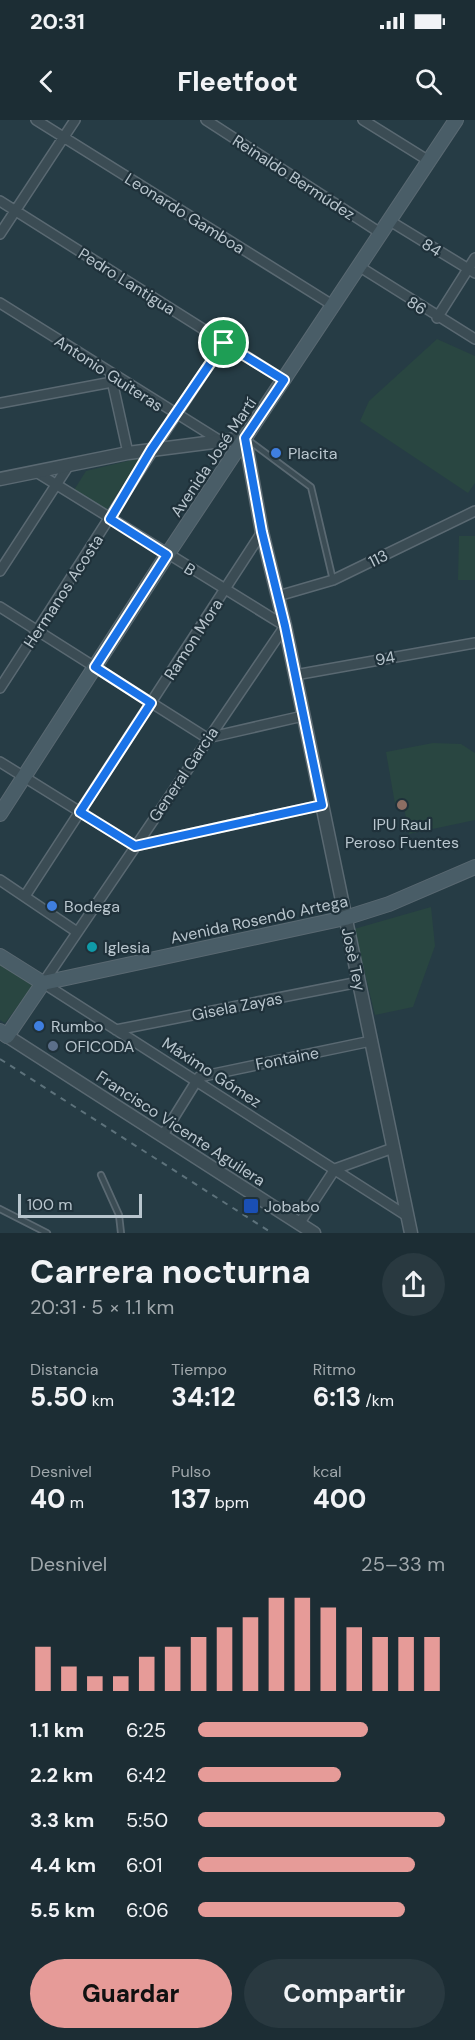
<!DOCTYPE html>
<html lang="es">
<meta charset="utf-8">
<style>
:root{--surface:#1c2d34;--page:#293940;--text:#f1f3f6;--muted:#a0a8ac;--accent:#e69b98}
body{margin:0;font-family:"DM Sans",sans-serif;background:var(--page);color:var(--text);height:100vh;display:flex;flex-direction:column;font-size:22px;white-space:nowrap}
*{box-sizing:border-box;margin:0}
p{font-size:20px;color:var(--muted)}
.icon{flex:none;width:33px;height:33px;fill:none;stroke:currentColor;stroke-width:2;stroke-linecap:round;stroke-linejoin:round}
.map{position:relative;height:1113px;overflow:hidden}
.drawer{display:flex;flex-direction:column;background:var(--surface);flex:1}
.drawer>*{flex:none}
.scale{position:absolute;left:18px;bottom:15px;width:124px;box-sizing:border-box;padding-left:6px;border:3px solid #b9c6ce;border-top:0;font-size:16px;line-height:21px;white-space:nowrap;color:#b9c6ce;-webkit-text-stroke:4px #1f313a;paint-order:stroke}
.pin{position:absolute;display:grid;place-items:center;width:51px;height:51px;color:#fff;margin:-26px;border:3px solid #fff;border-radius:50%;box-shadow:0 2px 6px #0007}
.round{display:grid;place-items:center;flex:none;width:63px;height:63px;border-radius:32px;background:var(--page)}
.head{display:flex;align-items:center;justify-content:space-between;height:102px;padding:0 30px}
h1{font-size:33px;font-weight:800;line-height:45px}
.metrics{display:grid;grid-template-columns:repeat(3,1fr);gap:9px;height:102px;padding:6px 30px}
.metrics div{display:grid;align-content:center}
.metrics b{font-size:26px;font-weight:800}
.metrics small{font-size:16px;font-weight:400}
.metrics p{font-size:16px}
.chart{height:168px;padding:12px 30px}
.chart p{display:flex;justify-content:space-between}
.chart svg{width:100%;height:108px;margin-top:6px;stroke:var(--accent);stroke-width:6}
.action{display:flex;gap:12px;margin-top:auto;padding:12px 30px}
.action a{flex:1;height:69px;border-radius:36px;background:var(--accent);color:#111;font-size:24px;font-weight:800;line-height:69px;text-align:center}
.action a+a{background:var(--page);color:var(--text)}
ul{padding:0 30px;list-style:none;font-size:20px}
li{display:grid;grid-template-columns:96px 72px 1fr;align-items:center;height:45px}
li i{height:15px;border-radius:8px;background:var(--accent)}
.status{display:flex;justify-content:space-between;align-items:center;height:42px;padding:0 30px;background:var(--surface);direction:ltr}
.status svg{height:16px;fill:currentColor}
header{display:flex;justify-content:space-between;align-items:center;height:78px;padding:0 30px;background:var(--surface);font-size:27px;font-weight:800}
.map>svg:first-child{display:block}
.green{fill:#294641}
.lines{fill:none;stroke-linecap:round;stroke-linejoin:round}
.service-casing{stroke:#5a6972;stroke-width:8}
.minor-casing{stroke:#5a6972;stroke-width:12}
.tertiary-casing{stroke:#5a6972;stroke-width:15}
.secondary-casing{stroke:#5a6972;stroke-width:16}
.service{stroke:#3b4c54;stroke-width:4.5}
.minor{stroke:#3b4c54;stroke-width:9}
.tertiary{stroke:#3b4c54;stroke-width:12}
.secondary{stroke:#495d67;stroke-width:14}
.rail{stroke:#5d727b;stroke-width:2;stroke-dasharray:6 6;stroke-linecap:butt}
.route-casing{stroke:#fff;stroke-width:12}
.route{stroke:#1a73e8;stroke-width:8}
.shop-dot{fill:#3f7fe0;stroke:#1f313a;stroke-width:2}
.education-dot{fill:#8d6e63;stroke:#1f313a;stroke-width:2}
.culture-dot{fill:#0f9aa8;stroke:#1f313a;stroke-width:2}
.service-dot{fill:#5c6f8a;stroke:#1f313a;stroke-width:2}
.transit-dot{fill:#1a4fb4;stroke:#1f313a;stroke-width:2}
.labels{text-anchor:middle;stroke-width:4.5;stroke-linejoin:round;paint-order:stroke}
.street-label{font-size:16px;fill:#b9c6ce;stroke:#1f313a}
.poi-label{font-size:16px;fill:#b9c6ce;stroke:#1f313a;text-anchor:start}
</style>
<div class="status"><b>20:31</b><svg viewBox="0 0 49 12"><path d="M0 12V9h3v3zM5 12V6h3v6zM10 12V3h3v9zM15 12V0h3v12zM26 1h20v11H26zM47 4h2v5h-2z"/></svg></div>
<header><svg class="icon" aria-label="back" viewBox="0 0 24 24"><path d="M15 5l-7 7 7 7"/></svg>Fleetfoot<svg class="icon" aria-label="search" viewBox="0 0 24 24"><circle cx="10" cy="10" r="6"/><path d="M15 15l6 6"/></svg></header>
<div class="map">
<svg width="475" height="1113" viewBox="0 0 475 1113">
<rect width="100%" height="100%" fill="#263c45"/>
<path class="green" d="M437,219L475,236V363L468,373L360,301L369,281Z
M140,338L106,391L74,370L86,351Z
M459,416H475V460H458Z
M433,623L461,624L475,633V700L409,714L403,682L395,684L386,632Z
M431,787L435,826L413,887L375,895L354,809Z
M0,844L33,866L5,903L0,900Z"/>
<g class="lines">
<defs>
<path id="service" d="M248,320L311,367L333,460
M101,1055L119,1095L121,1113
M0,1089L47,1113"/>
<path id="minor" d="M36,0L334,186
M206,0L382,114
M363,0L429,41
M0,81L284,260
M390,101L475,153
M0,114L75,0
M360,147L475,219
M0,183L219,320
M437,198L475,138
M111,256L128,333
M0,283L112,262
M36,352L285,506L43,863L407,1096
M0,451L69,345
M278,476L333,460L475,391
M0,487L207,618L303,596
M295,555L475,523
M0,568C75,453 147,336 224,223
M0,642L135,726L322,685
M0,760L77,812
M25,776L262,412
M116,910L359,862
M163,1015L199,957L371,921
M299,1104L335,1049L393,1028"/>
<path id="tertiary" d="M0,359L128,333L245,318L262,412L285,506L411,1113
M7,916L314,1113"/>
<path id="secondary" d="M0,694L167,435L456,0
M0,836L43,863
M43,863L345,798L389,784L475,747
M0,911L7,916L43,863"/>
</defs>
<use href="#service" class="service-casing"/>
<use href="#minor" class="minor-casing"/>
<use href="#tertiary" class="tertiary-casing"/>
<use href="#secondary" class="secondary-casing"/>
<use href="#service" class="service"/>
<use href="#minor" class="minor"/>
<use href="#tertiary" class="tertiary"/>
<use href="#secondary" class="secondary"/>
<path class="rail" d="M0,939L272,1113"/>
</g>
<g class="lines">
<defs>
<path id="route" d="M224,223L284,260L245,318L262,412L285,506L322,685L135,726L80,692L151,583L95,547L167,435L110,399L151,330Z"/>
</defs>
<use href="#route" class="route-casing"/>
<use href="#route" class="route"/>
</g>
<g class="shop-dot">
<circle cx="276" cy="333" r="6"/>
<circle cx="52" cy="786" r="6"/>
<circle cx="39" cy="906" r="6"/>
</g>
<circle class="education-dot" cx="402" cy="685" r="6"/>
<circle class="culture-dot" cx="92" cy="827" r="6"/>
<circle class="service-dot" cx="53" cy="926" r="6"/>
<rect class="transit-dot" x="243" y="1078" width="16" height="16" rx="3"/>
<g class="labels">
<g class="street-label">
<text transform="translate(294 57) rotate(33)" y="6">Reinaldo Bermúdez</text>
<text transform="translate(185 93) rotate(32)" y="6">Leonardo Gamboa</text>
<text transform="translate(432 127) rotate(32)" y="6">84</text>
<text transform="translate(127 161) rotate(32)" y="6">Pedro Lantigua</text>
<text transform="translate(417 185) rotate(33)" y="6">86</text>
<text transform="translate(109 253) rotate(33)" y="6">Antonio Guiteras</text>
<text transform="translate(213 337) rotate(-56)" y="6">Avenida José Martí</text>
<text transform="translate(378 438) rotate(-26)" y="6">113</text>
<text transform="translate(190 449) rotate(32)" y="6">B</text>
<text transform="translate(63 471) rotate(-57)" y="6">Hermanos Acosta</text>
<text transform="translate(193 519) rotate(-57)" y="6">Ramon Mora</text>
<text transform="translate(385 538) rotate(-11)" y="6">94</text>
<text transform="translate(183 654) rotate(-56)" y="6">General Garcia</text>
<text transform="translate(259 799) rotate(-12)" y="6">Avenida Rosendo Artega</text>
<text transform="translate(354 839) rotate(78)" y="6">Josè Tey</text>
<text transform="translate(237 886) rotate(-11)" y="6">Gisela Zayas</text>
<text transform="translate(287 938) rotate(-11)" y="6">Fontaine</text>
<text transform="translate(212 952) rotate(33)" y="6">Máximo Gómez</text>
<text transform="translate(181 1008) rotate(33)" y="6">Francisco Vicente Aguilera</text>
</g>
<g class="poi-label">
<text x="288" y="339">Placita</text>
<text x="402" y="710" text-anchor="middle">IPU Raul<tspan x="402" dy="18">Peroso Fuentes</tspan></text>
<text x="64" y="792">Bodega</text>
<text x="104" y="833">Iglesia</text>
<text x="51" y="912">Rumbo</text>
<text x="65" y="932">OFICODA</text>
<text x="264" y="1092">Jobabo</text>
</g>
</g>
</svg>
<div class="scale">100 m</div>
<div class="pin" style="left:224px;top:223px;background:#1e9e55"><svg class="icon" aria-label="arrive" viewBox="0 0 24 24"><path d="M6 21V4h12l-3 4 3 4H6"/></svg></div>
</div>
<section class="drawer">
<div class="head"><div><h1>Carrera nocturna</h1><p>20:31 · 5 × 1.1 km</p></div><a class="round"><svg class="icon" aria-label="share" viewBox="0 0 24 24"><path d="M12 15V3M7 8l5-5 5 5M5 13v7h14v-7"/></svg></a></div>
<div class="metrics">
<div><p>Distancia</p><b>5.50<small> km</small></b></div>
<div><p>Tiempo</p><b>34:12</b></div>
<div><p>Ritmo</p><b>6:13<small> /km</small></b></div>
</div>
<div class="metrics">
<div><p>Desnivel</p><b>40<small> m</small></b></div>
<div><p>Pulso</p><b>137<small> bpm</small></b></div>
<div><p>kcal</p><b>400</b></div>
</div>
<div class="chart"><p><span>Desnivel</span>25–33 m</p>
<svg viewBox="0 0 160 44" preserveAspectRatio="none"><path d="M5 44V26M15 44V34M25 44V38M35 44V38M45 44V30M55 44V26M65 44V22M75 44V18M85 44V14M95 44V6M105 44V6M115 44V10M125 44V18M135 44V22M145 44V22M155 44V22"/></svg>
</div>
<ul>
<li><b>1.1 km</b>6:25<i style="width:69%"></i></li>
<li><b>2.2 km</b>6:42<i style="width:58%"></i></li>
<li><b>3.3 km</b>5:50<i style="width:100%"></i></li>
<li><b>4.4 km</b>6:01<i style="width:88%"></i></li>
<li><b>5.5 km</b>6:06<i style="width:84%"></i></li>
</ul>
<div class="action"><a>Guardar</a><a>Compartir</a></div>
</section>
